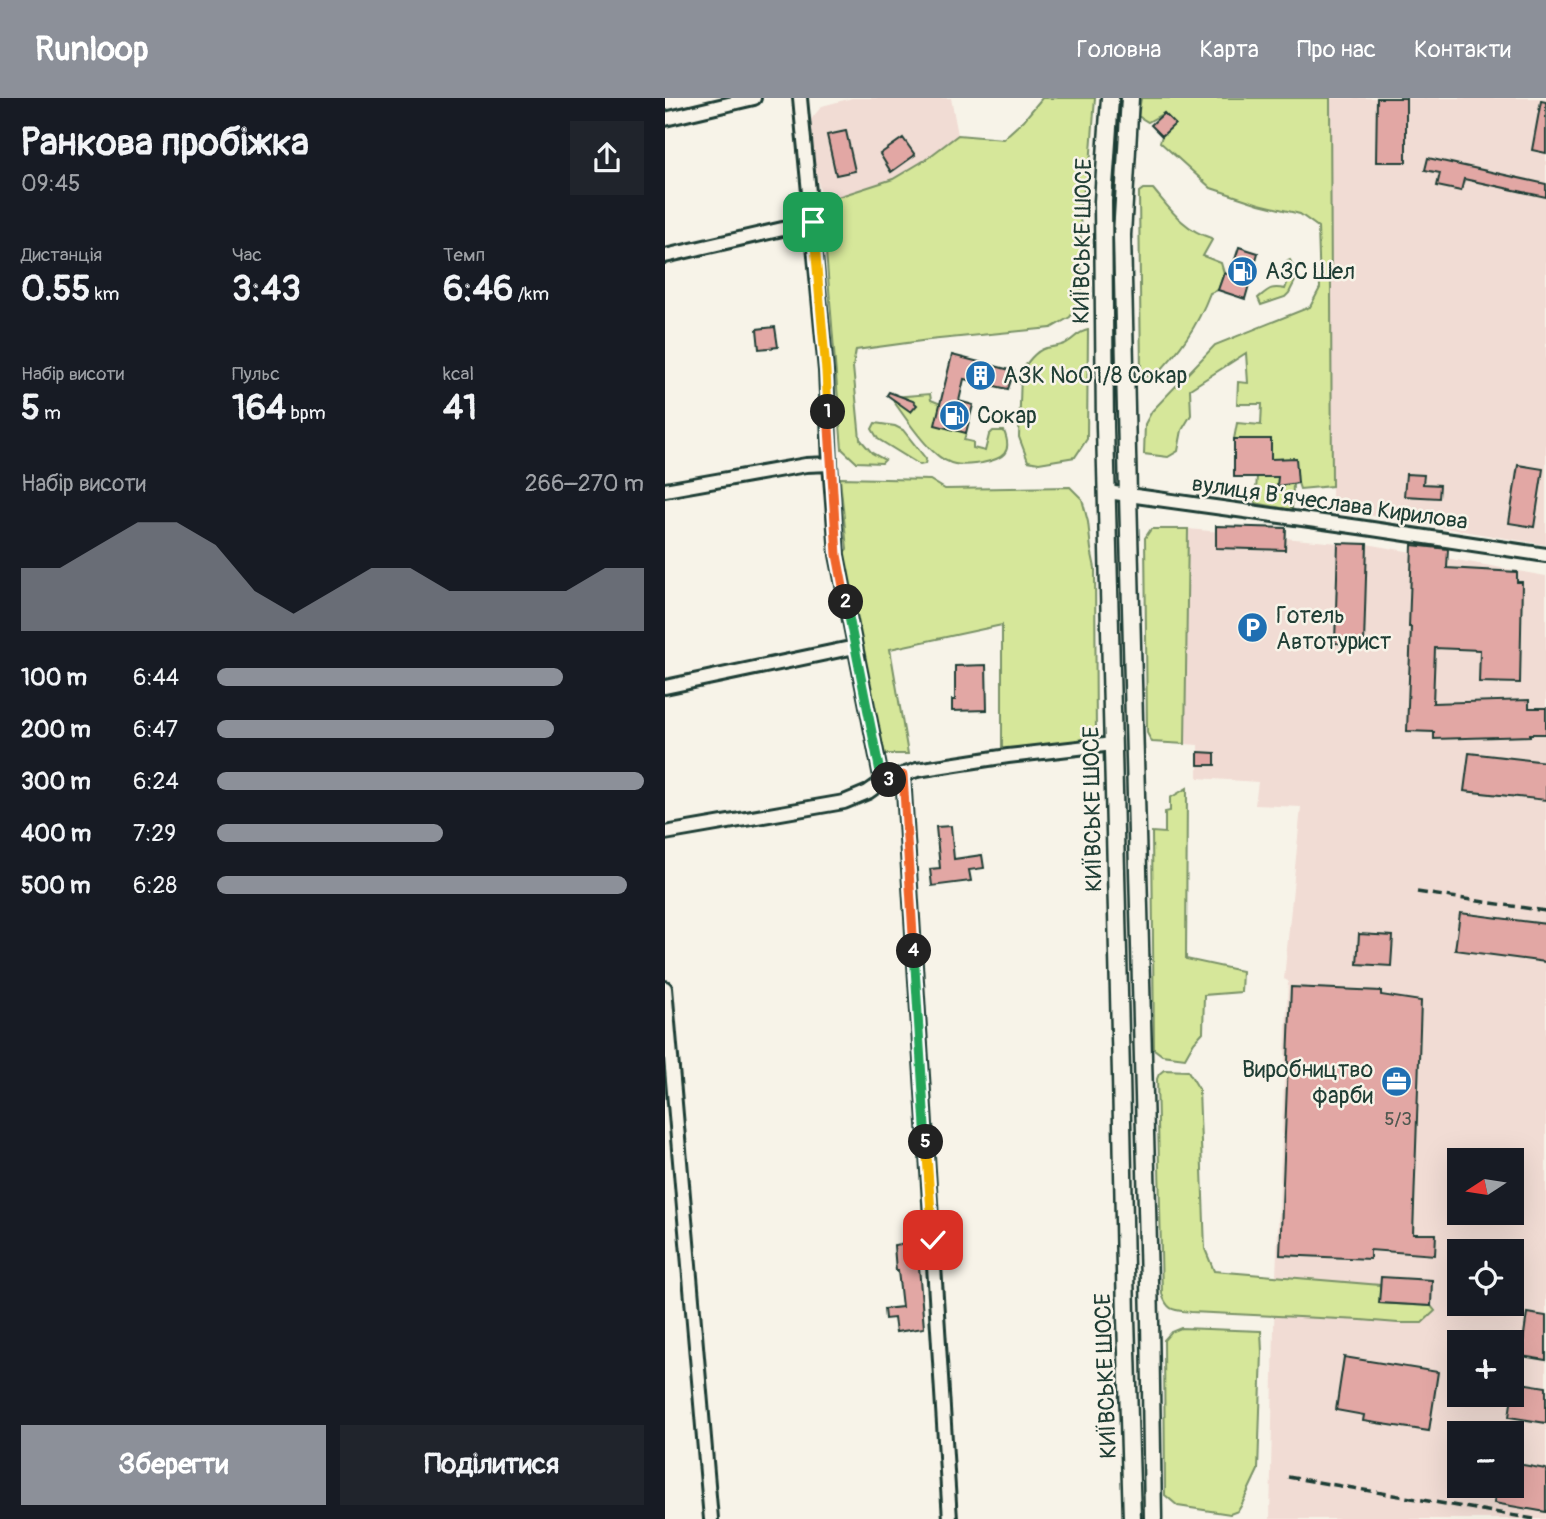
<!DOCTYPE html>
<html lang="uk">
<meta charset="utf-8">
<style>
:root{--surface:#171b24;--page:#20242c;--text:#f1f3f6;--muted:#9ea1a6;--accent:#8c9099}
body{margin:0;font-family:Pangolin,sans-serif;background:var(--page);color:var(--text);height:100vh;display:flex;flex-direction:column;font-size:26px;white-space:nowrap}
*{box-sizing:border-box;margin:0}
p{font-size:23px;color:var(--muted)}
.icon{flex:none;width:38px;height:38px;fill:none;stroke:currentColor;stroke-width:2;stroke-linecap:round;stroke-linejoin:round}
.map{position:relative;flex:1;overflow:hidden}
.sheet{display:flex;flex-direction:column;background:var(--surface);width:665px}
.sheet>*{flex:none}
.needle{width:46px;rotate:258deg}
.controls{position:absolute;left:782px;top:1050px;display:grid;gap:14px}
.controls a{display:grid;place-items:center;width:77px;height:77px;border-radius:0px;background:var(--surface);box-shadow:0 7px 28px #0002;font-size:35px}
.pin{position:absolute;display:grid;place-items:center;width:60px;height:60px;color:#fff;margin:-30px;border-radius:14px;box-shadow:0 4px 10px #0006}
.km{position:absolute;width:35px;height:35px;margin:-18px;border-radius:50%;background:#222;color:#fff;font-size:19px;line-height:35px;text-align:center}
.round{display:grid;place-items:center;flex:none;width:74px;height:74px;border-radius:0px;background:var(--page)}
.head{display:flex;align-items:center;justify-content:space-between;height:119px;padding:0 21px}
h1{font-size:38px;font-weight:700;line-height:52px}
.metrics{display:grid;grid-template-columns:repeat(3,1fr);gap:10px;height:119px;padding:7px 21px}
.metrics div{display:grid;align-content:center}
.metrics b{font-size:35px;font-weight:700}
.metrics small{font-size:19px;font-weight:400}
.metrics p{font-size:19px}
.chart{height:196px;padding:14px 21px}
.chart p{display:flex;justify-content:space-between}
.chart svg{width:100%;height:126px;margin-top:7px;fill:var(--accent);opacity:.7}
.primary-button{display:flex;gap:14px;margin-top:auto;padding:14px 21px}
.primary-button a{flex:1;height:80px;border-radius:0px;background:var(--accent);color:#fff;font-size:28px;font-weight:700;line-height:80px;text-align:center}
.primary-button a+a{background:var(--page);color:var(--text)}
ul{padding:0 21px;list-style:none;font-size:23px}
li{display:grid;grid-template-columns:112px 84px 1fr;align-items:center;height:52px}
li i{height:18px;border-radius:9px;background:var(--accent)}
header{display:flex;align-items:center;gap:42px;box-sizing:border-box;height:98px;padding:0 35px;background:var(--accent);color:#fff}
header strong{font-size:33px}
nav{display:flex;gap:38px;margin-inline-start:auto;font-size:24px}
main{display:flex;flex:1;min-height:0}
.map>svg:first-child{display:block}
.built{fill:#f1dcd4;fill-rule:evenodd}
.green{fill:#d6e79a;stroke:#7a9267;stroke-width:2}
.building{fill:#e2a7a4;stroke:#1f3d34;stroke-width:2}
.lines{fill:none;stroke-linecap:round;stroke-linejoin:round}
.minor-casing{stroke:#1f3d34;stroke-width:18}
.major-casing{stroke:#1f3d34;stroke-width:21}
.minor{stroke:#f7f3e8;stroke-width:12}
.major{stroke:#f7f3e8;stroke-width:16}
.rail{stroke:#1f3d34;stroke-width:3.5;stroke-dasharray:10 5;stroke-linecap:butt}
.split-1-casing{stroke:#fff;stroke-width:14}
.split-2-casing{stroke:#fff;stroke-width:14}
.split-3-casing{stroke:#fff;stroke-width:14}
.split-4-casing{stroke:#fff;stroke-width:14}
.split-5-casing{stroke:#fff;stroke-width:14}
.split-6-casing{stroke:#fff;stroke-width:14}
.split-1{stroke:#f5b400;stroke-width:9}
.split-2{stroke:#f0652b;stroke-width:9}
.split-3{stroke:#22a559;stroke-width:9}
.split-4{stroke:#f0652b;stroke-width:9}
.split-5{stroke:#22a559;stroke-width:9}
.split-6{stroke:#f5b400;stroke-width:9}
.labels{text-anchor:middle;stroke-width:5;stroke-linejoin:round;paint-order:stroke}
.number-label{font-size:19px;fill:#505850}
.street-label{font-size:23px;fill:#1f3d34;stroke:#f7f3e8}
.poi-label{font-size:23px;fill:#1f3d34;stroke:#f7f3e8;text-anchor:start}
</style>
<header>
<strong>Runloop</strong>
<nav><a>Головна</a><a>Карта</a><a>Про нас</a><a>Контакти</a></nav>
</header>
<main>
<section class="sheet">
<div class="head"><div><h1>Ранкова пробіжка</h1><p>09:45</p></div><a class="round"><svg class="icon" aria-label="share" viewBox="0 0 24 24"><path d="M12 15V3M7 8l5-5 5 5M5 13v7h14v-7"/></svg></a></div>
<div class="metrics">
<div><p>Дистанція</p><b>0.55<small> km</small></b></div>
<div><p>Час</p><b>3:43</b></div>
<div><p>Темп</p><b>6:46<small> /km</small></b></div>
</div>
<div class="metrics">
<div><p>Набір висоти</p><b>5<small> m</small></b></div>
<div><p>Пульс</p><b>164<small> bpm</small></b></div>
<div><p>kcal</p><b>41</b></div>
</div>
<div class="chart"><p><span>Набір висоти</span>266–270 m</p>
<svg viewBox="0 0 160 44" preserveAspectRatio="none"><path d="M0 44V22L10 22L20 14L30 6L40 6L50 14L60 30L70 38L80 30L90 22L100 22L110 30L120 30L130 30L140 30L150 22L160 22V44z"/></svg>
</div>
<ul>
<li><b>100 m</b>6:44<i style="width:81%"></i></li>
<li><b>200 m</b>6:47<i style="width:79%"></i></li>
<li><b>300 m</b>6:24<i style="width:100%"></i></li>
<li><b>400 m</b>7:29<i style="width:53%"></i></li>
<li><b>500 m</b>6:28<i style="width:96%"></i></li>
</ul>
<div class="primary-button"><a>Зберегти</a><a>Поділитися</a></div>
</section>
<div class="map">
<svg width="881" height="1421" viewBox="0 0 881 1421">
<rect width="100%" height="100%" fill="#f7f3e8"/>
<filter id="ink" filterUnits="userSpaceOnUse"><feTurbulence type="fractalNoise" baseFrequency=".0143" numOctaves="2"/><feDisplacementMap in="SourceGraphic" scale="14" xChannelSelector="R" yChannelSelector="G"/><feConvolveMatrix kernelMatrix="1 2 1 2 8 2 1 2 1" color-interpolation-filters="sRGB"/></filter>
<g filter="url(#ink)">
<path class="built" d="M187,0H286L293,37L260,62L228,81L157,104L142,26L157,8Z
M665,0H881V447L667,411Z
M523,431L673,445L702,446L881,478V1421H605L609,1228L623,883L619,881L636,709L590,707L593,684L533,680V647L520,646ZM794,1062H847V1115H794ZM794,1153H847V1206H794ZM794,1244H847V1297H794ZM794,1335H847V1388H794Z"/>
<path class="green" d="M377,0H430L425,67L415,107L417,194L414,205L405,219L386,230L264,242L191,252L188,269L195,341L207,355L220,362L217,365L191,364L177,351L157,104L228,81L260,62L293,37L338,41L359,22Z
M476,0H665L667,388L635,391L633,385L628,386L627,412L590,405L592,379H569V341L572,325L596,327L597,306H572L573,284L583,285L581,255L525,291L526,317L517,332L513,353L503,359L479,356L480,326L487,313L550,247L645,209L655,190L653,129L635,116L594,106L546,90L495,44L497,38L509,26L499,15L483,24L473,18Z
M478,91H488C505,111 519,132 546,140L547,142L538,158L556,165L559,175L553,192L545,195C532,229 515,253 489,279L476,278L474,94Z
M625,162L630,172L631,181L624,195L620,199L596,207L593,200C604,191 606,188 620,191L624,180L620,174L619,165Z
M423,232L422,341L410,359L374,365L363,363L354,339L356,274C362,265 370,253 381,250C389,248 396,249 403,244C411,239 413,234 423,232Z
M265,296L266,302L276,306L301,335L299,342L308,344V350L320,353L324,337L328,333H339C348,355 338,361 317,365C308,366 298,368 290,366C284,365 275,360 271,356C255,343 241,320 229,304L228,299Z
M210,325L230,328L238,332L261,361L260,366L255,367L213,341L207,331Z
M175,380L265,382L280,391L405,389L417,401L423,424L426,451L430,470L431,641L337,654V527L225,551L243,656H220L192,546L176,457L182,451Z
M486,431H523L520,646L487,644L482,635L480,440Z
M522,690L521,861L577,873L576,894L539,897L538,934L529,944L520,960L497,957L489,951L487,734L500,735V714L505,713V700Z
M499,972L523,973L534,991L540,1151L549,1173L715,1187V1205L766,1208L770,1213L757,1225H733L696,1222L526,1214C509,1212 503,1214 497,1196L492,981L494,976Z
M516,1230L596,1233L597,1254L593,1372L576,1408L573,1413L565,1416L513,1408L500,1397L499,1242L506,1234Z"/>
<path class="building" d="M712,0H741V64H711Z
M876,3L881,4V55L867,52Z
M499,15L510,26L497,38L486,27Z
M181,33L190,73L171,77L162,37Z
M238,40L250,57L226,74L215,56Z
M763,60L881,86V99L799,81L796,93L772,88L775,75L760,72Z
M574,149L593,155L580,201L553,192L559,175L565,177Z
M110,229L113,249L94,251L92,231Z
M287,257L349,273L343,291L299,281L294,303L308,307L301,335L270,327Z
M224,294L248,303L252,307L246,314L222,297Z
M569,341H606V361L631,360L633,385L612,388L613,379H569Z
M853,367L878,371L869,429L844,425Z
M741,376L759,377L758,386L775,387L774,400L739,398Z
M551,428L621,430L620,452L551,450Z
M673,445L702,446L699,546L670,545Z
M747,447L783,451L782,470L852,474V484H857L855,585L814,584L815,552L770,550L768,605L864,602V610H881V636H865V638L769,641V634L742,633L746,529H744Z
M321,567L322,612L287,613V602H290V568Z
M533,654L550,655V667H533Z
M804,655L881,664V702L799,693Z
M286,728L289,761L317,757L319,770L304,772L306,783L267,788L265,771L275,770L271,729Z
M795,815L881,826V864L790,852Z
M694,836L728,838L726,868L692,866Z
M626,889L716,893V897L756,903L748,1136H771L770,1157L705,1152V1161L615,1157Z
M252,1144L259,1230L231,1234L229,1220L220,1221L219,1211L237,1209L233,1173H231L229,1147Z
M716,1179L767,1182L766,1208L714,1205Z
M862,1215L881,1218V1262L856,1258Z
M679,1259L773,1274L764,1333L698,1323L699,1317L671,1312Z
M849,1284L881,1289V1325L844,1319Z
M847,1365L881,1371V1414L829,1405L832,1388H847Z"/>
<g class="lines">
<defs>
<path id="minor" d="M135,0L161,273L165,366L172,457L217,684
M0,21L89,0
M0,158L148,124
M0,392L141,367L165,366
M442,394L694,429L881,457
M0,589L190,549
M238,677L285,1421
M0,735L179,704L203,694L217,684L252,672L343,658L448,646
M0,890L46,1421"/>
<path id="major" d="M445,0L438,103L440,329L456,976L461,1220L467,1421
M465,0L457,137L463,397L485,1222L488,1421"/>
</defs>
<use href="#minor" class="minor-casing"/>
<use href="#major" class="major-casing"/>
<use href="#minor" class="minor"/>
<use href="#major" class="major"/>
<path class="rail" d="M752,794L881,813
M623,1379L869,1421"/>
</g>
</g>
<g class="lines" filter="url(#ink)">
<defs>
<path id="split-1" d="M148,124L161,273L163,314"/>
<path id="split-2" d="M163,314L172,457L181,504"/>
<path id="split-3" d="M181,504L217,684L224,682"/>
<path id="split-4" d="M224,682L238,677L249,853"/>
<path id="split-5" d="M249,853L261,1044"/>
<path id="split-6" d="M261,1044L268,1142"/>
</defs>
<use href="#split-1" class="split-1-casing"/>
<use href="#split-2" class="split-2-casing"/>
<use href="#split-3" class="split-3-casing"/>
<use href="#split-4" class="split-4-casing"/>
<use href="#split-5" class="split-5-casing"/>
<use href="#split-6" class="split-6-casing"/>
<use href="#split-1" class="split-1"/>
<use href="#split-2" class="split-2"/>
<use href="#split-3" class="split-3"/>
<use href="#split-4" class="split-4"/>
<use href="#split-5" class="split-5"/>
<use href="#split-6" class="split-6"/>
</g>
<defs>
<symbol id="fuel-disc" viewBox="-11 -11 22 22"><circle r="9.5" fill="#1f6fb2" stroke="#f7f3e8"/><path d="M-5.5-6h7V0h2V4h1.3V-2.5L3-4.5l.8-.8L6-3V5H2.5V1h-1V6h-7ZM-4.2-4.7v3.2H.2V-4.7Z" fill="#fff"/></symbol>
<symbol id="building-disc" viewBox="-11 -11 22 22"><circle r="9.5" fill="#1f6fb2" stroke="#f7f3e8"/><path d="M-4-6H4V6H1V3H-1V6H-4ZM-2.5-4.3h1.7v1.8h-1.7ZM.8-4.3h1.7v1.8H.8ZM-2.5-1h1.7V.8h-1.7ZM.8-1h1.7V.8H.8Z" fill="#fff"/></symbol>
<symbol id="parking-disc" viewBox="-11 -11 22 22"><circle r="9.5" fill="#1f6fb2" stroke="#f7f3e8"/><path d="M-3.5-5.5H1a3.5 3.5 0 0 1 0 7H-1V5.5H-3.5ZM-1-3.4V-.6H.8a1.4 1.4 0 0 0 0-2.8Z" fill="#fff"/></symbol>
<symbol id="office-disc" viewBox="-11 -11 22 22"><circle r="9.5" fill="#1f6fb2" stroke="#f7f3e8"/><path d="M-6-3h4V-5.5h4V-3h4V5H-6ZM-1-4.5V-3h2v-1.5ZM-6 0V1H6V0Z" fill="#fff"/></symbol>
</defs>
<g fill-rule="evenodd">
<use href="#fuel-disc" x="560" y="156" width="35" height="35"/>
<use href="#building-disc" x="298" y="260" width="35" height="35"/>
<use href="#fuel-disc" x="272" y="300" width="35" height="35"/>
<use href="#parking-disc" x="570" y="512" width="35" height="35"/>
<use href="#office-disc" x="714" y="966" width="35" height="35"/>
</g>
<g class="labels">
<g class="number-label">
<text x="733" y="1027">5/3</text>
</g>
<g class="street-label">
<text transform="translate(417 143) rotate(-89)" y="8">КИЇВСЬКЕ ШОСЕ</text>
<text transform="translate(665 404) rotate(8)" y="8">вулиця Вʼячеслава Кирилова</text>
<text transform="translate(427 711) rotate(-91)" y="8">КИЇВСЬКЕ ШОСЕ</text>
<text transform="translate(440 1278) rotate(-92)" y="8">КИЇВСЬКЕ ШОСЕ</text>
</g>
<g class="poi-label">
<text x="600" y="181">АЗС Шел</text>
<text x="338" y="285">АЗК №01/8 Сокар</text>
<text x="312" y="325">Сокар</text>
<text x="611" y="525">Готель<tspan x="611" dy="26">Автотурист</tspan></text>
<text x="708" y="979" text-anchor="end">Виробництво<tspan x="708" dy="26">фарби</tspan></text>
</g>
</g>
</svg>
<div class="controls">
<a><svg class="needle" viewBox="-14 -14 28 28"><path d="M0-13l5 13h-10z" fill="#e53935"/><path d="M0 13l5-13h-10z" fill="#9ea1a6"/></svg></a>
<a><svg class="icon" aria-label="locate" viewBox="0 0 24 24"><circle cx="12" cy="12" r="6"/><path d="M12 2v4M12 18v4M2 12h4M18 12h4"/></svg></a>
<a>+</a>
<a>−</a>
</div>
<div class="pin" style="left:148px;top:124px;background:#1e9e55"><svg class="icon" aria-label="arrive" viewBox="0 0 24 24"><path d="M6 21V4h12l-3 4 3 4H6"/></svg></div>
<div class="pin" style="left:268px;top:1142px;background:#d93025"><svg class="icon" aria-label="check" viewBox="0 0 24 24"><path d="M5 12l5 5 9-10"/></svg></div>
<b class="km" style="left:163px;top:314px">1</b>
<b class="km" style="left:181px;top:504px">2</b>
<b class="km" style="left:224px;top:682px">3</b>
<b class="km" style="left:249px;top:853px">4</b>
<b class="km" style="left:261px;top:1044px">5</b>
</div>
</main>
